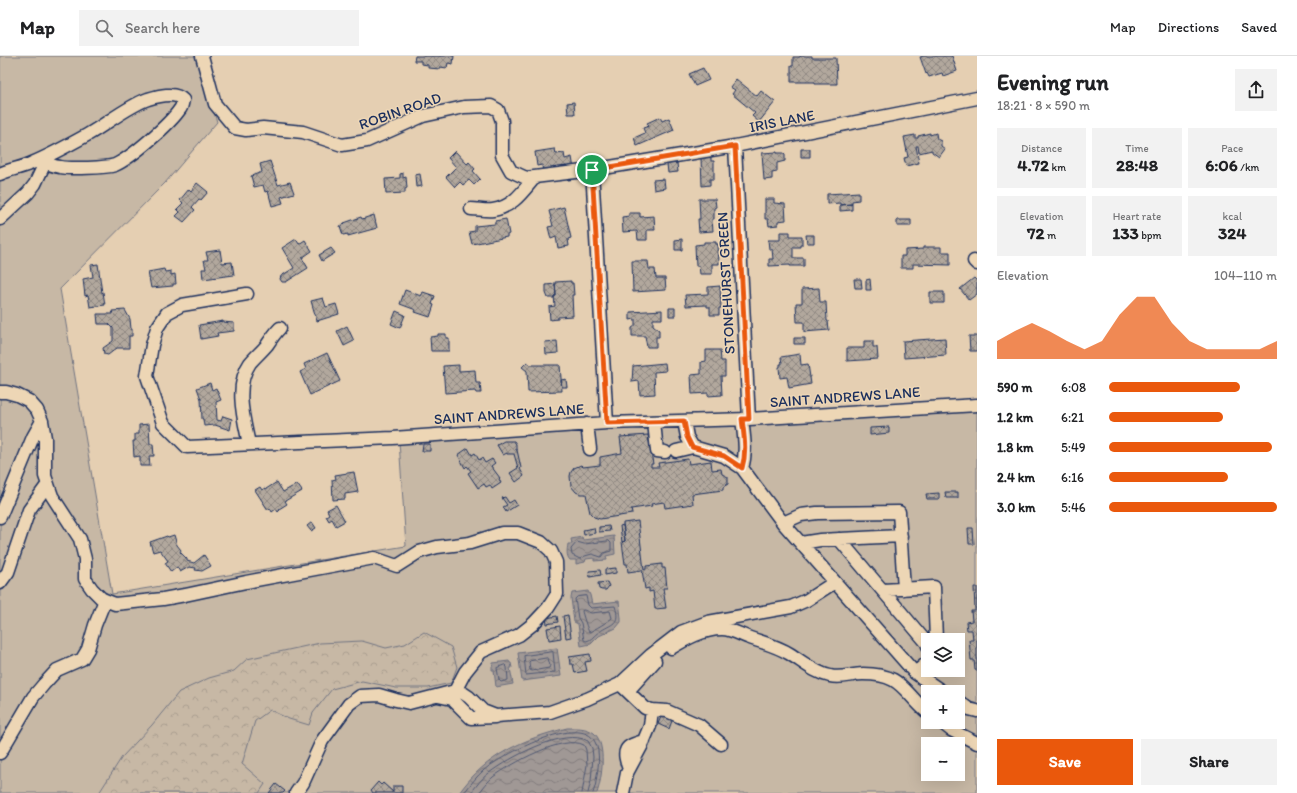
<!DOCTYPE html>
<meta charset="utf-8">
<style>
:root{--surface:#fff;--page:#f2f2f2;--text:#202124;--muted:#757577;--line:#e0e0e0;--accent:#ea580c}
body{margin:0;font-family:Itim,sans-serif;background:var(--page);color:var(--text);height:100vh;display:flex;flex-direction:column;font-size:15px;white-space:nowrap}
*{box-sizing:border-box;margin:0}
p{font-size:13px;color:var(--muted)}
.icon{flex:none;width:22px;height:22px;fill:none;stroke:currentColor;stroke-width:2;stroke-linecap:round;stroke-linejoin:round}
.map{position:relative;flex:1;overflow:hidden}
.drawer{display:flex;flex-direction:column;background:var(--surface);width:320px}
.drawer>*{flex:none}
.buttons{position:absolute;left:921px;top:577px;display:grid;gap:8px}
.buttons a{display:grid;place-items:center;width:44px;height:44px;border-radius:0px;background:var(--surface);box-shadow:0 4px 16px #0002;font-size:20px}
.pin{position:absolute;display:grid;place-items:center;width:34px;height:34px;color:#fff;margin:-17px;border:2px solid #fff;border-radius:50%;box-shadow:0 1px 4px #0007}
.round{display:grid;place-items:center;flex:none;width:42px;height:42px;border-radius:0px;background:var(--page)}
.head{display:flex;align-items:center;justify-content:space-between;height:68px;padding:0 20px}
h1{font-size:22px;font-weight:800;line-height:30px}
.figures{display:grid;grid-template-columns:repeat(3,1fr);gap:6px;height:68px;padding:4px 20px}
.figures div{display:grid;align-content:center;border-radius:0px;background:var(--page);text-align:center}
.figures b{font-size:17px;font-weight:800}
.figures small{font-size:11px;font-weight:400}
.figures p{font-size:11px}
.chart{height:112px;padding:8px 20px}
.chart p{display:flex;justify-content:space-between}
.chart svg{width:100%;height:72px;margin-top:4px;fill:var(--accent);opacity:.7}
.button{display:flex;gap:8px;margin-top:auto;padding:8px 20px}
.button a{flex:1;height:46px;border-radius:0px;background:var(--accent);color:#fff;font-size:16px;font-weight:800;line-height:46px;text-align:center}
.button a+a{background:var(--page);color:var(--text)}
ul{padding:0 20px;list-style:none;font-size:13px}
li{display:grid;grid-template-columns:64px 48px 1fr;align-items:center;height:30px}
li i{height:10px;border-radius:5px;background:var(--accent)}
header{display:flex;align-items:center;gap:24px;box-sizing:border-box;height:56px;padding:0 20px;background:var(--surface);border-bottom:1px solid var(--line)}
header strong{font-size:19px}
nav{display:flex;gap:22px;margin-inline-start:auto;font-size:14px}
.search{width:280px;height:36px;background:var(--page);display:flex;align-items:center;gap:10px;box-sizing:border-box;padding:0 14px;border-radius:0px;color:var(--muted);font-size:15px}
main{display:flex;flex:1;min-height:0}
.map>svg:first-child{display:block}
.grass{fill:#c7b8a5;stroke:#717482;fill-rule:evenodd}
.forest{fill:url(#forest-crowns);stroke:#717482}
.water{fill:url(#water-waves);stroke:#6b6e7f}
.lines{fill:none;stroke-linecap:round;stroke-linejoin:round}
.shore{stroke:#505974;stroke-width:1}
.building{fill:url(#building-cross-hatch);stroke:#1b2f5e}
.minor-casing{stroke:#1b2f5e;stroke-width:15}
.minor{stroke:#edd6b5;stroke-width:12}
.route-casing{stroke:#fff;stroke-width:8}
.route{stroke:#ea580c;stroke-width:5}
.labels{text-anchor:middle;stroke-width:3;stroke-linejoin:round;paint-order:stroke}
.street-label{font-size:15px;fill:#1b2f5e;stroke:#edd6b5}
</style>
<header>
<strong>Map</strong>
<div class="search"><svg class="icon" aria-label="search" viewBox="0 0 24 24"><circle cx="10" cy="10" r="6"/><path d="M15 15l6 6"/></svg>Search here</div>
<nav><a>Map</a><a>Directions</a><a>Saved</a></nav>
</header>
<main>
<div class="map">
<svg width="977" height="737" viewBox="0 0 977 737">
<defs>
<pattern id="forest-crowns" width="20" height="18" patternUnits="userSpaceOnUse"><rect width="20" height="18" fill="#c7b8a5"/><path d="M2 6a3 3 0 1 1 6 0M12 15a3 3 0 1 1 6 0" fill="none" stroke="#aa9e90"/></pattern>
<pattern id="water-waves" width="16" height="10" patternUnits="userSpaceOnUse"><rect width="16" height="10" fill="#a09895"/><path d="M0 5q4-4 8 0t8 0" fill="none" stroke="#827c7d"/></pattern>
<pattern id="building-cross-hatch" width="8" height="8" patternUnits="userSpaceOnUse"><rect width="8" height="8" fill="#b2a89d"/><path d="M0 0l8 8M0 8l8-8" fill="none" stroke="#908983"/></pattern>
</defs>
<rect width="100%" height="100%" fill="#e5cfb2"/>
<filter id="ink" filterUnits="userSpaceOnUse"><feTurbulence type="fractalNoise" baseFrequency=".025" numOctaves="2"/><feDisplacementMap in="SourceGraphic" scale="8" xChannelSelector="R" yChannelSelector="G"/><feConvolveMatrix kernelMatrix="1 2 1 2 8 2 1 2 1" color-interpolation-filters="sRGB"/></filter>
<g filter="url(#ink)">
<path class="grass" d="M0,0H196L217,66L165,127L60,233L112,538L406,490L399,385L606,372L977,354V737H0ZM928,584H958V614H928ZM928,636H958V666H928ZM928,688H958V718H928Z"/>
<path class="forest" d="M424,576L451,591L457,611L451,627L428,632H396L362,625L332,633L313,657L309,669L289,663L270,654L255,665L242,708L265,728L259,737H99L122,701L152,669L179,636L209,622L234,615L247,603L320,587L362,585L386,592L405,588Z"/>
<path class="water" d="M614,480L615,498L606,500L607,504L594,505V502L586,503L585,506L576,508V504H570C566,500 567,494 568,488H572L571,483L582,481L583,484Z
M588,535L590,539L592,548L619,545L621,562V566L616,572L599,580L591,588L581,590L578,568L574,566L571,542L572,537Z
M557,592L561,620L522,625L518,597Z
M509,605L510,607H511L512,612H510L513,628L496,631L494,614H492V610L493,609V607Z
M567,672C576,672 586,671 594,677C607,688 602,723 597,737H459C486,699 523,683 567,672Z"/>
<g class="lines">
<path class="shore" d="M609,485L611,487V495L604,497L601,501L592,498L585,500L580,503L572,499L571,493L577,486L584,488Z
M586,540L588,549L591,552L615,550C621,569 612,567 599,576C594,579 592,584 586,585L584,584L581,567L578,562L575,543L577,541Z
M584,554L591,557L610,555L612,562C609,565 594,574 589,576C588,575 582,557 582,555Z
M553,596L555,616L526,619L524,600Z
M548,602L550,610L549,612L532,615L530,614L529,606L530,605Z
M505,609L507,611L508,624L501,626L499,624L497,612Z
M464,737C470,729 477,720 484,714C501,700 581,656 595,686C601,696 598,714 596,725C596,729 594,733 593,737
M471,737C476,730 482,722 489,717C509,702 564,671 588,685L592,692L593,701L591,725L588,737
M479,737C483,732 488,725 493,721C511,708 563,678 584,689L586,694L587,709L582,737"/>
</g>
<path class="building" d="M415,0H454L453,8L448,7L447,12L440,11V13L428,12V9L421,8V5H414Z
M800,0H812V2H836L837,28H815V26H791V10H793V1H800Z
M924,0H952L957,15L943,20L942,17L929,21L927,17L926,18L920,1Z
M703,12L709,24L695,30L689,18Z
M736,23L757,40L761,35L775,46L759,66L752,60L755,57L732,38L735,34L730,31Z
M574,46L575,58H568L567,47Z
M660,61L662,65L669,62L674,74L637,90L634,82L645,77L643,72L649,70L647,67Z
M930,77V79L936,77L937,83L941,85V90L945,93L939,101L932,96V94L919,97L918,90H916L919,107L906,110L904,102L908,101L904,81L915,79V82H918V80Z
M554,93H555L556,98L564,97L565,103L572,101L574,113L543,118L542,109L537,110L535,96Z
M801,93H810V101H801Z
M455,95L467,108L469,106L475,113L473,115L480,123L474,129L469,124L463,129L460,126L455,131L446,121L456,111L448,102Z
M777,96V97H784L785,98V105L777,107V116L772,117V123L764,124L762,97Z
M711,101V105H714V123H710V129L702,130L701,102Z
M270,105L278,129L290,126L294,137L281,141L283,147L272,150L268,135L265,136L263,129L254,131L251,120L262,116L260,108Z
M677,107L678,116L668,117L667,108Z
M403,117V122L406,121L407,132L405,133V137L386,138L385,123L400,122V118Z
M420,118L422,130L416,131L415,119Z
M664,123L665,132L654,134L653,124Z
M197,127L208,136L201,144L199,143L192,151L195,154L184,166L176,160L180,156L177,153L183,147L180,144L189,133L191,135Z
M859,136V144L852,145V148L840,149V147L827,148V138Z
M699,143H715L716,151L714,152V163H712L713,175L699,176L698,163H700Z
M765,143H774V147L785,148L786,164L778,165V169L769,170L768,163H765Z
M852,148V154L840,155V149Z
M564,151L571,182L568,183L569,190L558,192L556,181L551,183L548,171L553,170L549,155Z
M629,157H640V161L654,160L655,174H647V184H638L637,175L623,176L622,161L629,160Z
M374,159L377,172L348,180V178L343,179L340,170L345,168L344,167L361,161L362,163Z
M506,163L509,178L507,179V181L472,188L469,176L475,175V170L495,168V165Z
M897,164H911V170H897Z
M780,176H790V180H802V189H800V191H793V202H804V210H790V209L769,210V203H773L772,193H769L768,184H780Z
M806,179H814V187H807Z
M296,183L299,188L305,184L312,195L302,202L308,212L286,226H282L280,223L281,220L294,212L282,192Z
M682,183V194H675V184Z
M704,186H716V188H718L719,208H712V218H700L699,210H696L695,189L704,188Z
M923,191H941V196H950V209L913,208V212H901V200H905V194L923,193Z
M331,192L335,197L322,205L319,199Z
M220,194L222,207L232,206L234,219L203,223L202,213H206L204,204H208L206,196Z
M632,205H648L649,213H655L656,222H665L666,234L633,236Z
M98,208L102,237L103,236L105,249L90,251L88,239L85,240L83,223L93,221L91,209Z
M164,213L165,216L171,215V219L175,218L176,228H173V230L151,232L148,216Z
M974,222L977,225V238L969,244L960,233Z
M854,223H861L862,232H855Z
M870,223L871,234H866V224Z
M571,225V227H573L574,239H572L573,260L558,261V263L550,264L549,251L555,250L554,240H556L555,226Z
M555,228L556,240H554V242H548L546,237V229Z
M720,230L721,252H719V259H710V251H707V249L686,250L685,239L708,238V231Z
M819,232L820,246H826L827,265H828L829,274L804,276V266H797L796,247H802V233Z
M405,234L421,240L423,236L435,240L432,248L434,249L430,261L415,256L416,254L400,248Z
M930,236H944V247H930Z
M323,242L326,251L336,248L339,258L317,265L311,245Z
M669,252H675V260H669Z
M125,254L130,263L131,273H132V280H129V292H117L108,299L104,298L103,292L113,285V272L109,268H98L97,258H113L112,255Z
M662,254V263H653V269L659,274V281H656V291H647L645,280H632V272L635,270V263L630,264V256Z
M396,255L405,259L400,272L391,268Z
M223,265V266L234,267V275L217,277L218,280L201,283L199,269Z
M347,270L354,285L344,290L337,275Z
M438,278H446V282H449V295H431L430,281L438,280Z
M969,280H977V295H970Z
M794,282H805V288H794Z
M945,282L946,299L904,302L903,285Z
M557,285L558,297L546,298L545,286Z
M864,285H873V291H877L878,303L847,305V292H864Z
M706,294H720L721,305H725V320H721L722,339L708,340V337L692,338L691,319L701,318V306L706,305Z
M327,297L340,325L310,339L300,316L306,313L304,308Z
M800,298L801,309L808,308L811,328L789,332L787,321L780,322L779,311H780V308H782L781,301Z
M527,306L531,309H560L562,335L528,336L527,315L522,311Z
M665,307L666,315L654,316L655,338L640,339L639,325L632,326L633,310Z
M459,309V315L475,314L476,327H480L481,337H476L475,335L445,337L443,310Z
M566,323L567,331H562L561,324Z
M210,327L212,334L216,332L221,344L216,346L217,364L221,365L223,360L232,363L230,374L215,369L204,370L203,363H202L201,343L197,332Z
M149,368L150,388H153L154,400H149L150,410H140V400L134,401L133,385H135V378H139V369Z
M889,371V377L870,379V372Z
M648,379L653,408H651V411H659L658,407L688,403L689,408L711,405L712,414L721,413L722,418L728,421V428L723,431V434L692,438L693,448L665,452L664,446L651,448L652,450L631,453L632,458L600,463L594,461L590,457L586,438H580L576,436L571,430L570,420L571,416L574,412L581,409L583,411L600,409V401L622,397L620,381Z
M504,385H514L516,388V394H517L521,412L520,413L524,420L516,426L510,417L518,412L514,398H507V397L503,399L497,389Z
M423,388H430V395H422Z
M468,392L472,399L475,397L479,404L482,402L485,407L492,403L495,407L491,410L500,422L499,423L501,427L492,433L490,429L486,431L484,428L478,432L468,417L471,415L467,410L465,412L458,399Z
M354,416L358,436L345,438V443L333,444L332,424L336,423L335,419Z
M277,426L283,436L297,428L302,435L285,445L287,448L279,453L280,454L278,456L276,453L272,456L270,452L268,454L255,434L260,431L262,434L265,432L266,433Z
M945,436H958V442H946Z
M939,437V443H927L926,438Z
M505,441L509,447L514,444L517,449L506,456L503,451L507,449L502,442Z
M336,449L345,465L336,470L332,463L329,465L326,460L329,458L327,454Z
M638,465L644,514L646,513V510L662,508V512H665L667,532H663L666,552L655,553L653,535L649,536V532L645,533L642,514L628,516L627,508H625L622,486L625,485L623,467Z
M312,466L316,472L311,475L307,470Z
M623,469L625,485L622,486L620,470Z
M609,470L610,475L599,476V471Z
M594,472L595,477L584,479L583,474Z
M968,472H973L974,488H969Z
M174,479L177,489L181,494L180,496L187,503V505L194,507L204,499L211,510L202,515L195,514L196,512L189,511L180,516L177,511L171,516L165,507L168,505L160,494L153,496L150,486L167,480L168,481Z
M616,512V517L605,519V513Z
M600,514L601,519L590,521L589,515Z
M607,526L609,530L606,534H602L599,533L598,527Z
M974,531H977V614H975L974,604H971L969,584H973L972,574H967L966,566L972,565L971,555H975Z
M568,559L571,581L566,582L563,560Z
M557,560L558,566L547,568L546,562Z
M560,570L561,582L549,584L547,572Z
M590,598L591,605L585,606L587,615L575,617L573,608H570L569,601Z
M662,658L673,662L669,673L658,668Z
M378,726L381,729L383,727L393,736V730H402V737H373L371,734Z
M276,728L285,735L283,737H269Z"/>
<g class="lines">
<defs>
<path id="minor" d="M202,0L215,48L235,72L246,74L263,72L303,76L342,89L367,85L423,60L464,51L491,50L498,54L502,65V99L511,115L526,122L592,114L735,90L977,42
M735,90L749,363
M592,114L607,367
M0,118C10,113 22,112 32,107C51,99 69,89 87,79C107,68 126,51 148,43C158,40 175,35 183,44C182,47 182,51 180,53C170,68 131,102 115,109C106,112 70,113 60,111C53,110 46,107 40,104
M471,153C478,153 486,155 493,154C513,151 523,135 535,121
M0,163L28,137L35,128L45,107
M974,205L977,208
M247,238L182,249L167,257L157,272L152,289L147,320L163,367L187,391L393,382L607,367L749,363L977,349
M0,336H6L17,339L29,345L37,354L42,365L45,382V420L52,440L80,483L85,503V523L92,533L101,542L105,544L115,548L163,543L185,539L246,526L374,502L397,510L419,496L437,491L470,487L502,477H518L541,486L551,495L556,506L557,538L548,552L533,568L519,579L481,596L465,616L455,635
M684,365L687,381L693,391L724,400L742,412L783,467L915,617L943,636
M654,366L657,395L665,396
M587,368L590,393
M249,388C244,364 234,330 250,307C255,301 262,295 267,289C271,283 275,277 280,272
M676,395L693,391
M742,412C747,396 744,380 742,363
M0,461L33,381L42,365
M783,467L801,459L817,457L899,456L904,533
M839,483L927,587L928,590
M801,487L820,484L901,480
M0,527L8,516L29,454L48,428
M883,534L934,531L936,584
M671,592C686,583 703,573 722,573C732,573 741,579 750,582C764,587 777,590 790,598C803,606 815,617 830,620C841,623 852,618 863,618C903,618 902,635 928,657
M915,617L928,606
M622,630L645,652L652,654L667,655L699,669L721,688
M628,635L655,605
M438,640L452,643L471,662L495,661
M958,645L969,653L977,655
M941,666L951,674L977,687
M0,697L33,641L44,628L57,614L82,603L88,593L95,569L105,544
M629,713C622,694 624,690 644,685
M296,737L303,727L322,685L349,648L360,640L379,639L396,644L409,647L455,635L463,637L469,641L483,655L496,660L550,656L587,643L620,628L651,599L681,576L708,566L791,551L807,544L835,526
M623,737L627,717L642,689L650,670L652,654"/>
</defs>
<use href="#minor" class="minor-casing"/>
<use href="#minor" class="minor"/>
</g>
</g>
<g class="lines" filter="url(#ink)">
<defs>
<path id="route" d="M735,90L749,363H742C744,380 747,395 742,412L724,400L692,391L687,381L684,365L607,367L592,114Z"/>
</defs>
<use href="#route" class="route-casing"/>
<use href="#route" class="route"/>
</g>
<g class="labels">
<g class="street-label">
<text transform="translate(400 55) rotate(-19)" y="5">ROBIN ROAD</text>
<text transform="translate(782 65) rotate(-11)" y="5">IRIS LANE</text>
<text transform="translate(726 227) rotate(-93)" y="5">STONEHURST GREEN</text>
<text transform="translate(845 341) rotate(-4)" y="5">SAINT ANDREWS LANE</text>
<text transform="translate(509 358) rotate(-4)" y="5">SAINT ANDREWS LANE</text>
</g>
</g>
</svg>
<div class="buttons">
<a><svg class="icon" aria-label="layers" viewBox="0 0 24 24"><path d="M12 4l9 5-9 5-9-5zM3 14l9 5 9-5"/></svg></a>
<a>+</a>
<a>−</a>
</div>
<div class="pin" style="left:592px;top:114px;background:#1e9e55"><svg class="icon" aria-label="arrive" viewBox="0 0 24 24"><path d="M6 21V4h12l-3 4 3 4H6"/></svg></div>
</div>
<section class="drawer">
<div class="head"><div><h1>Evening run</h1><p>18:21 · 8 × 590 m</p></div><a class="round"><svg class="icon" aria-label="share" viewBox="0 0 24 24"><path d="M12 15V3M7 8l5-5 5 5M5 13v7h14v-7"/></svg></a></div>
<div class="figures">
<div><p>Distance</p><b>4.72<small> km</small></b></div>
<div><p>Time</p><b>28:48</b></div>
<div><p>Pace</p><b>6:06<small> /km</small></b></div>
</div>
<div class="figures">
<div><p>Elevation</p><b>72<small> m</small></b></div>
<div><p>Heart rate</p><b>133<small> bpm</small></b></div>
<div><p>kcal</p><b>324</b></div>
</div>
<div class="chart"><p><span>Elevation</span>104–110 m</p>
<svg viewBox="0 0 160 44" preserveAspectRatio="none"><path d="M0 44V33L10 27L20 22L30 27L40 33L50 38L60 33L70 17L80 6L90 6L100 22L110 33L120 38L130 38L140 38L150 38L160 33V44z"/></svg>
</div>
<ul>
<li><b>590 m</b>6:08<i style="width:78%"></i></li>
<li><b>1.2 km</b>6:21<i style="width:68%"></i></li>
<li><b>1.8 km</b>5:49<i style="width:97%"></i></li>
<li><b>2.4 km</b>6:16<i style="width:71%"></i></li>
<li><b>3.0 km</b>5:46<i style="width:100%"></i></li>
</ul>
<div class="button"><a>Save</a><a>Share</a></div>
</section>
</main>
